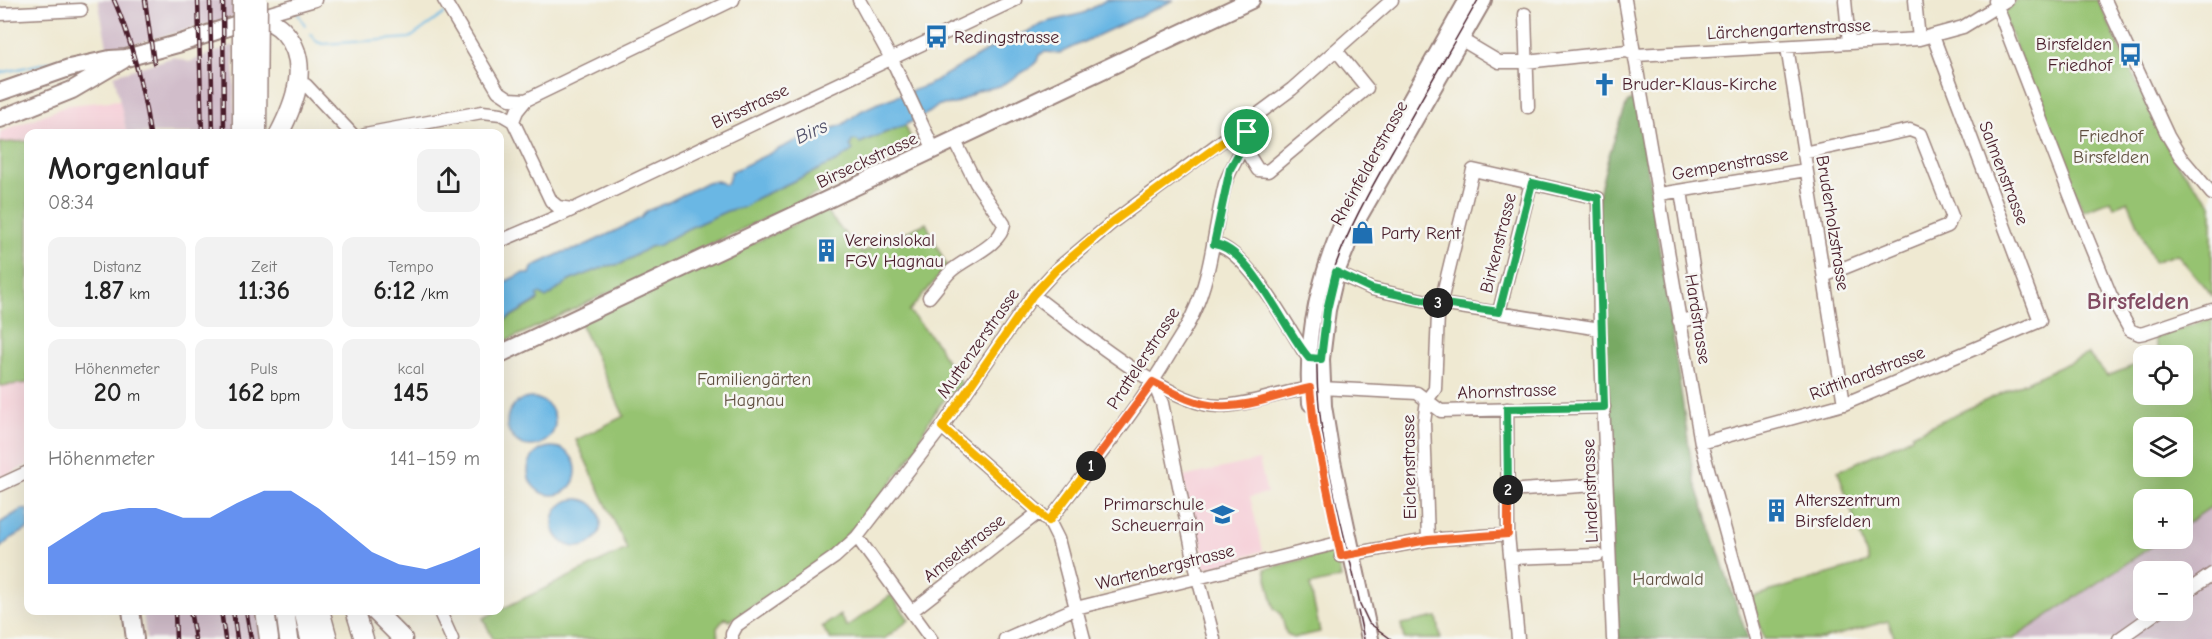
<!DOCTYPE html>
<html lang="de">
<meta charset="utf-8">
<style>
:root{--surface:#fff;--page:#f2f2f2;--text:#222;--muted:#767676;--accent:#2563eb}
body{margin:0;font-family:"Comic Neue",sans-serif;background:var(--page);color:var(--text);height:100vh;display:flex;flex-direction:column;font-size:22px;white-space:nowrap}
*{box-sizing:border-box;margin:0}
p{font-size:20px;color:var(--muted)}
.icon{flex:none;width:33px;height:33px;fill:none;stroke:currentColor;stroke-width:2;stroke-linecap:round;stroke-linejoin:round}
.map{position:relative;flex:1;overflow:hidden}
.drawer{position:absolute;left:24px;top:129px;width:480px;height:486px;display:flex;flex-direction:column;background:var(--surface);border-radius:12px;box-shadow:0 6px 24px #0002}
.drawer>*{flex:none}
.fabs{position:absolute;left:2133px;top:345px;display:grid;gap:12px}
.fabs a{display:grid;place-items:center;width:60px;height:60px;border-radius:12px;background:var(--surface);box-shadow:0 6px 24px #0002;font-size:30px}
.pin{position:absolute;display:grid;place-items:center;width:51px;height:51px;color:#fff;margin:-26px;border:3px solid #fff;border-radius:50%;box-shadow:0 2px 6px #0007}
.km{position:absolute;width:30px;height:30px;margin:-15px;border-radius:50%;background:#222;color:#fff;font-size:16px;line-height:30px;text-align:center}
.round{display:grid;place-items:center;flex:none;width:63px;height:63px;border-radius:12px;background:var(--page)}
.head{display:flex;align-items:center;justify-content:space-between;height:102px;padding:0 24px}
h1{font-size:33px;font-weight:700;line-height:45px}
.stats{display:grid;grid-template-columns:repeat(3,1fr);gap:9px;height:102px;padding:6px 24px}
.stats div{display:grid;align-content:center;border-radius:12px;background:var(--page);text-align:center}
.stats b{font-size:26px;font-weight:700}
.stats small{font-size:16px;font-weight:400}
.stats p{font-size:16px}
.chart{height:168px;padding:12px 24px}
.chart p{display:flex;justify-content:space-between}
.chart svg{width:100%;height:108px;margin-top:6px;fill:var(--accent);opacity:.7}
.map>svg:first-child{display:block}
.built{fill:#f6cfd8}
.industrial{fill:#d1bdca;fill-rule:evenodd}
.green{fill:#96c371;stroke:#70714e;stroke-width:1.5;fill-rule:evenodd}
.forest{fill:#78a963;stroke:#616447;stroke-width:1.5}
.water{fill:#6ab7e4;stroke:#5a6b88;stroke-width:1.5}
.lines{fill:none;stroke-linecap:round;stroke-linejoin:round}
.stream{stroke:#6ab7e4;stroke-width:2}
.minor-casing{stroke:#9c847e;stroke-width:15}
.major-casing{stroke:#9c847e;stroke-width:20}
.highway-casing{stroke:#9c847e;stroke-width:21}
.minor{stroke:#fff;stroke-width:12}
.major{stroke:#fff;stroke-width:16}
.highway{stroke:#fff;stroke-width:18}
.tram{stroke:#4a1f2b;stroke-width:1.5}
.rail-casing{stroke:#4a1f2b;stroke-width:4.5}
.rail{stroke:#f6f6f2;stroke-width:2;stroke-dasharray:7;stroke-linecap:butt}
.highway-bridge-casing{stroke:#9c847e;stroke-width:21;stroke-linecap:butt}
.highway-bridge{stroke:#fff;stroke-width:18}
.split-1-casing{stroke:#fff;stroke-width:12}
.split-2-casing{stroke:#fff;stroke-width:12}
.split-3-casing{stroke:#fff;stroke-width:12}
.split-4-casing{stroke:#fff;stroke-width:12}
.split-1{stroke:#f5b400;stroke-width:8}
.split-2{stroke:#f0652b;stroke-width:8}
.split-3{stroke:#22a559;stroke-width:8}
.split-4{stroke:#22a559;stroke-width:8}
.labels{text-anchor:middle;stroke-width:5;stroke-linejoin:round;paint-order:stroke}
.street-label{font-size:18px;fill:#4a1f2b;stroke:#f6f6f2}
.poi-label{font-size:18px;fill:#4a1f2b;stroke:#f6f6f2;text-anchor:start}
.park-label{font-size:18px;fill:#615040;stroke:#f6f6f2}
.water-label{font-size:20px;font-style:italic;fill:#55546c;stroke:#f6f6f2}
.district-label{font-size:24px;font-weight:bold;fill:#834c63;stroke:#f6f6f2}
</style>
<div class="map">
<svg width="2212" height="639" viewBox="0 0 2212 639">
<rect width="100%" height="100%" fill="#f6f6f2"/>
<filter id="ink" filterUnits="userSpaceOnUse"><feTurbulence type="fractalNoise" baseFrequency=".0167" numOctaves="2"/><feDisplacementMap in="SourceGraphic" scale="12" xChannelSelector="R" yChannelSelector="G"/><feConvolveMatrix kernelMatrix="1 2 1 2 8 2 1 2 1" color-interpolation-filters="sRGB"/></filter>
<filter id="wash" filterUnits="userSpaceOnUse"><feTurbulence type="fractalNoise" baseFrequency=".008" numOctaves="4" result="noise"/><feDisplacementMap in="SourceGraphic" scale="24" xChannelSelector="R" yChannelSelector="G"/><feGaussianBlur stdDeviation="1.35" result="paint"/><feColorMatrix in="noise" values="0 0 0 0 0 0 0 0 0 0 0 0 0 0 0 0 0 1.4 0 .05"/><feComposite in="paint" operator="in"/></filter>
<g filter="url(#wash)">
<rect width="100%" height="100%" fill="#efe9d2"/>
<path class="built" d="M120,100L127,133L28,134V465L0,478V132L69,105Z
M1259,460L1267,493L1250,497L1263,551L1242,557V560L1203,568L1199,555L1203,553L1200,538H1195L1183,477Z"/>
<path class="industrial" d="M98,0H234V17L108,51Z
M234,45L235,133H127L114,75L174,57L189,62Z
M2212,506V639H2013L2163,539L2182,538L2183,525ZM2144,572H2182V610H2144Z
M143,611H258L262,639H146Z"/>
<path class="green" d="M2017,0H2098L2161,135L2176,162L2212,205V296L2177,254L2154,262L2128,201L2114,207L2111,200L2083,211L2003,16L2007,10Z
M905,125L913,143L903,153L500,344V323L538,301L536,295L540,294L547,297L569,281L607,266L621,264L649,247L659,245L687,229L727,211L744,207L757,198L816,171L850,146L852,141L856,140L860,143Z
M28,141V383L0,386V143Z
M825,210L861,253L926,223L947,267L909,311L939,346L941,352L963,386L960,390L956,389C940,402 929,419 920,438L923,440L868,514L821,561L730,621L725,618L717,628L718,639H493L483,618L627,549L576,440L624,416L580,323Z
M2212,318V506L2183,526L2182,500H2144V538L2163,539L2013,639H1895L1888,621L1823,639H1764L1751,597L1869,562L1838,471L1912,437V434L2088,354L2107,376L2143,362L2144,394H2182V356L2160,355L2154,338ZM2144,428H2182V466H2144Z
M1336,551L1341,578L1310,585L1320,632L1293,638L1286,633L1281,614L1274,608L1265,569Z
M891,595L909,620L884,639H830L822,627L840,615L847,627Z
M1437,617L1441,639H1404L1401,624Z"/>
<path class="forest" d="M1636,98L1641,125L1694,479L1748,639H1613L1598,198L1608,158L1627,103Z"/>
<path class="water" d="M1106,0H1174L1060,53L1044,52L1039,55L1037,61L1030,68L1000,86L978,91L955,104L939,105L930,112L905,125L864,141L860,143L856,140L852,141L850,146L853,150L837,161L757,198L744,207L727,211L687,229L659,245L649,247L621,264L607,266L569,281L546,298L540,294L537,295L538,300L500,323V284L523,273L530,274L532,268L538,264L563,252L577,249L613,232L641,218L646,211L667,203L707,182L718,181L725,185L728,182L731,172L793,142L842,125L861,111L878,103L928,85L993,47L1028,31L1047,22L1084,13Z
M507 422a24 24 0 1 1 48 0a24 24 0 1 1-48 0Z
M528 471a24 24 0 1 1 48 0a24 24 0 1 1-48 0Z
M553 523a24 24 0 1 1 48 0a24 24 0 1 1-48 0Z
M22,509L28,510V529L10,539L0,548V523Z"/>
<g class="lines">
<path class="stream" d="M452,8L463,0
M298,14L305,25
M311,34L317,42L324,44L410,38L445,13
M0,73L72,57"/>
</g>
</g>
<g filter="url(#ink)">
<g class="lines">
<defs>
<path id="minor" d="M444,0L498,91L510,99L526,100
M859,0L894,64L934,150
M1625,0L1701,443L1755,639
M1845,0L1849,43
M1915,0L1919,39
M2105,0L2168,136L2180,156L2212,194
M1995,1L2077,213L2111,296L2130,330L2139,334L2144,333L2212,310
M0,14L81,10
M1525,14L1528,107
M256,17L315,0
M1467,43L1499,62H1526L1627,51L1636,55L1919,39L1963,27L2007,0
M1787,47L1844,404
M306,85L352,134
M513,121L517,111L526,100L733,0
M365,134L482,112L501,114L513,121L551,201L558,207L572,209
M1243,146L1258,170L1268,171L1367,88L1336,50
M1803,153L1910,130L1920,134L1952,216L1948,226L1824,276
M1660,194L1806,170
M500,241L561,215L1015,0
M1214,244C1245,248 1288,326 1304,352L1309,358L1314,360
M1330,270L1372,289L1441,304L1600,329
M1033,295C1075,326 1171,408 1221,406C1255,405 1287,388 1321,388L1417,393L1441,411L1604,407
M929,297C936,289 943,279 951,271C965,258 1001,246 1004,224L976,183L955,141
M1499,312L1531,183
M1679,321L1701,317L1681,191
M1153,382L1162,403L1198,578L1214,639
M1507,409L1508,534L1518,639
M942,427L1049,521L1058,539L1084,639
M1701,443L1844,404L2040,321L1933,36
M0,485L28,472
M1508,491L1595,485
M1049,521C1091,466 1136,412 1171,352C1178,340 1186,329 1192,316C1212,275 1214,228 1225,184C1230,167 1251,141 1245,126
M857,537L931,639
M1428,540L1424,423L1427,400L1435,389L1438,314L1473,170L1598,198L1600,329L1613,639
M1341,556L1428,540L1508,534
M1511,558L1598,555
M2182,595L2212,574
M439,610L452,639
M912,611L1038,513
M732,639V634L737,625L835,557L857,537L942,427L1033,295L1056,270L1114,221L1292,89L1392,0
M1005,639L1076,608L1338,543
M2119,639L2160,610"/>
<path id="major" d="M0,92L69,68L110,59L126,58L181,43L252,19
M0,119L72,90L123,60
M500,354L1251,0
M1311,403C1305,335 1321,272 1349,210L1468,0
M131,610L135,639
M1370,639L1332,461L1323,406L1321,359L1327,310L1336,272L1359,216L1483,0"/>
<path id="highway" d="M253,18C266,19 277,23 285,33C311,63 295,103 279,134
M265,610L269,639
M285,610L289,639
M303,610L310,639
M320,610L328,639
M355,610L364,639
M374,610L403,639"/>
</defs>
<use href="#minor" class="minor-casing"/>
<use href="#major" class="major-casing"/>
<use href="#highway" class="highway-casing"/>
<use href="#minor" class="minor"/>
<use href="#major" class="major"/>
<use href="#highway" class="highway"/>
<path class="tram" d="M1358,611L1364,639
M1391,639L1369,623L1360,604C1343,524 1315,441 1317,358C1319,276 1360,208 1399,139C1425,92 1452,46 1478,0"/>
<defs>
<path id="rail" d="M114,0C133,43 143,88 150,134
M145,0L154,63
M198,0L202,134
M210,0L213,134
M223,0L224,134
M175,610L176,639
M190,610L195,639
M221,610L225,639
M233,610L237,639
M246,610L251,639"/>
</defs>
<use href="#rail" class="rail-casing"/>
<use href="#rail" class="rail"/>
<defs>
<path id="highway-bridge" d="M242,0V134
M257,134L258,0"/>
</defs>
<use href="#highway-bridge" class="highway-bridge-casing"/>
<use href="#highway-bridge" class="highway-bridge"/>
</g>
</g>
<g class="lines" filter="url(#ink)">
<defs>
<path id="split-1" d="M1091,466L1049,521L942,427L1033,295L1056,270L1114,221L1245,126L1247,132"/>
<path id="split-2" d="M1091,466L1153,382C1174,393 1195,405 1218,406C1249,408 1280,394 1310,388L1314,426L1341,556L1428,540L1508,534V490"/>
<path id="split-3" d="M1438,303L1499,312L1532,183L1598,198L1604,407L1507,409L1508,490"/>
<path id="split-4" d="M1247,132L1243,146L1230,169L1214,244C1251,248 1285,332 1309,358L1321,359L1327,310L1336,272L1372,289L1438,303"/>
</defs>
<use href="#split-1" class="split-1-casing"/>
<use href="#split-2" class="split-2-casing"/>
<use href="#split-3" class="split-3-casing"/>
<use href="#split-4" class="split-4-casing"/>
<use href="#split-1" class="split-1"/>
<use href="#split-2" class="split-2"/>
<use href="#split-3" class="split-3"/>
<use href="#split-4" class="split-4"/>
</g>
<defs>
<symbol id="bus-bare" viewBox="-9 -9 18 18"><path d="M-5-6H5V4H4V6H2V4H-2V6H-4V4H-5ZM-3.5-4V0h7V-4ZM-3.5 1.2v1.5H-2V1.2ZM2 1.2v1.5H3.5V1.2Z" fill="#1f6fb2" stroke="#f6f6f2" stroke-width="2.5" paint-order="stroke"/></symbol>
<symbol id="church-bare" viewBox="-9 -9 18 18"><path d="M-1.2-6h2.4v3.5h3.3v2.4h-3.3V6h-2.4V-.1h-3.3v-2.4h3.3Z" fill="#1f6fb2" stroke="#f6f6f2" stroke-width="2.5" paint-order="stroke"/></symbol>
<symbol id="shop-bare" viewBox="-9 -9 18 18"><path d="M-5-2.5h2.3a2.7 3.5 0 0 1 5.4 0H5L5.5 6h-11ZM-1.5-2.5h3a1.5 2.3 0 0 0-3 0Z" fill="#1f6fb2" stroke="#f6f6f2" stroke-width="2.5" paint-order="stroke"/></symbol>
<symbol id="building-bare" viewBox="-9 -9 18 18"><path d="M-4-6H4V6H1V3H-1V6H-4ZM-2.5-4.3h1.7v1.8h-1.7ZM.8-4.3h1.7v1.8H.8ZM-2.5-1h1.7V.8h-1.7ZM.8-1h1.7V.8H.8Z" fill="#1f6fb2" stroke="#f6f6f2" stroke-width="2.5" paint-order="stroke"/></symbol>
<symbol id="school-bare" viewBox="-9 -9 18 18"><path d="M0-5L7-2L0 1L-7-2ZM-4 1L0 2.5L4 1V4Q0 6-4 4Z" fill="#1f6fb2" stroke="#f6f6f2" stroke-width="2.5" paint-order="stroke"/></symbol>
</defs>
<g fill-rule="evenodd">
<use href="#bus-bare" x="920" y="20" width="33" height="33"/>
<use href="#bus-bare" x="2114" y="38" width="33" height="33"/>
<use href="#church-bare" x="1588" y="68" width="33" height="33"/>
<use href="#shop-bare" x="1346" y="216" width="33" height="33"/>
<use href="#building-bare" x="810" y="234" width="33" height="33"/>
<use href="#building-bare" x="1760" y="494" width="33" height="33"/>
<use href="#school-bare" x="1206" y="498" width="33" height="33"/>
</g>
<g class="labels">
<g class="street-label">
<text transform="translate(1789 29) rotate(-3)" y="6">Lärchengartenstrasse</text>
<text transform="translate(750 106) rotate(-25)" y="6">Birsstrasse</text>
<text transform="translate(867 160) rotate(-25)" y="6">Birseckstrasse</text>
<text transform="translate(1369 163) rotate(-61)" y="6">Rheinfelderstrasse</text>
<text transform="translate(1730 164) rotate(-10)" y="6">Gempenstrasse</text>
<text transform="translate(2004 173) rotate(69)" y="6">Salmenstrasse</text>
<text transform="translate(1833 223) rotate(81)" y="6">Bruderholzstrasse</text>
<text transform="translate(1498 243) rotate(-76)" y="6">Birkenstrasse</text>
<text transform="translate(1698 319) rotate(81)" y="6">Hardstrasse</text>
<text transform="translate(978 343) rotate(-55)" y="6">Muttenzerstrasse</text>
<text transform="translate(1143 358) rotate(-57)" y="6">Prattelerstrasse</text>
<text transform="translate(1867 373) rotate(-21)" y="6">Rüttihardstrasse</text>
<text transform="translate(1507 391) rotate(-2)" y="6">Ahornstrasse</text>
<text transform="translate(1409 467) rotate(-91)" y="6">Eichenstrasse</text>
<text transform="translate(1590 491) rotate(-92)" y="6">Lindenstrasse</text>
<text transform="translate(964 548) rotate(-38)" y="6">Amselstrasse</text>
<text transform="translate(1165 567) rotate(-14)" y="6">Wartenbergstrasse</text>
</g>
<g class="poi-label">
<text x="954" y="43">Redingstrasse</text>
<text x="2112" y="50" text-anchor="end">Birsfelden<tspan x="2112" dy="21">Friedhof</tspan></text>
<text x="1622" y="90">Bruder-Klaus-Kirche</text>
<text x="1381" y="239">Party Rent</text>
<text x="845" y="246">Vereinslokal<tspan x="845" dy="21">FGV Hagnau</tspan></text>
<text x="1795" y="506">Alterszentrum<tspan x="1795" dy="21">Birsfelden</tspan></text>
<text x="1204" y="510" text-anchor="end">Primarschule<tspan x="1204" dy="21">Scheuerrain</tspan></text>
</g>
<g class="park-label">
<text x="2111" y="142">Friedhof<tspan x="2111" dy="21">Birsfelden</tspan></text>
<text x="754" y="385">Familiengärten<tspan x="754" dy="21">Hagnau</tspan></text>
<text x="1668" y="585">Hardwald</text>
</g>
<g class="water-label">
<text transform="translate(811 131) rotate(-24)" y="7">Birs</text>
</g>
<g class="district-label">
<text x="2138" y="309">Birsfelden</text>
</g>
</g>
</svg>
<div class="fabs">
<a><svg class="icon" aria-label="locate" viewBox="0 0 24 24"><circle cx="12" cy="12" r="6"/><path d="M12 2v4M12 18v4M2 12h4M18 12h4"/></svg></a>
<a><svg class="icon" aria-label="layers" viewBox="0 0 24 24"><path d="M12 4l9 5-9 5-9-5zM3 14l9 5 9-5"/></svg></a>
<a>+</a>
<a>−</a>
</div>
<div class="pin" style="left:1247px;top:132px;background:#1e9e55"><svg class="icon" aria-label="arrive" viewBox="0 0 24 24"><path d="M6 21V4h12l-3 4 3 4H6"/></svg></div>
<b class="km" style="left:1091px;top:466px">1</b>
<b class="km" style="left:1508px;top:490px">2</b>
<b class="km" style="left:1438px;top:303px">3</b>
<section class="drawer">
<div class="head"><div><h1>Morgenlauf</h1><p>08:34</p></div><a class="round"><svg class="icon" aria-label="share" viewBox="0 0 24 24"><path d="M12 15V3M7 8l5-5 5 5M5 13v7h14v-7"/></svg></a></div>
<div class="stats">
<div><p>Distanz</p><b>1.87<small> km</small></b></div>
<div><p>Zeit</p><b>11:36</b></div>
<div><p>Tempo</p><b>6:12<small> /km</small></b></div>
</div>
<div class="stats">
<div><p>Höhenmeter</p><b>20<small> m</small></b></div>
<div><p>Puls</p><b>162<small> bpm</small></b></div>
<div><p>kcal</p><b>145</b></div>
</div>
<div class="chart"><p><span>Höhenmeter</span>141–159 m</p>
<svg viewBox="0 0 160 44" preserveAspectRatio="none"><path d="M0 44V29L10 22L20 15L30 13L40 13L50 17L60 17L70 11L80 6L90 6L100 13L110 22L120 31L130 36L140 38L150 34L160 29V44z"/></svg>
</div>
</section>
</div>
